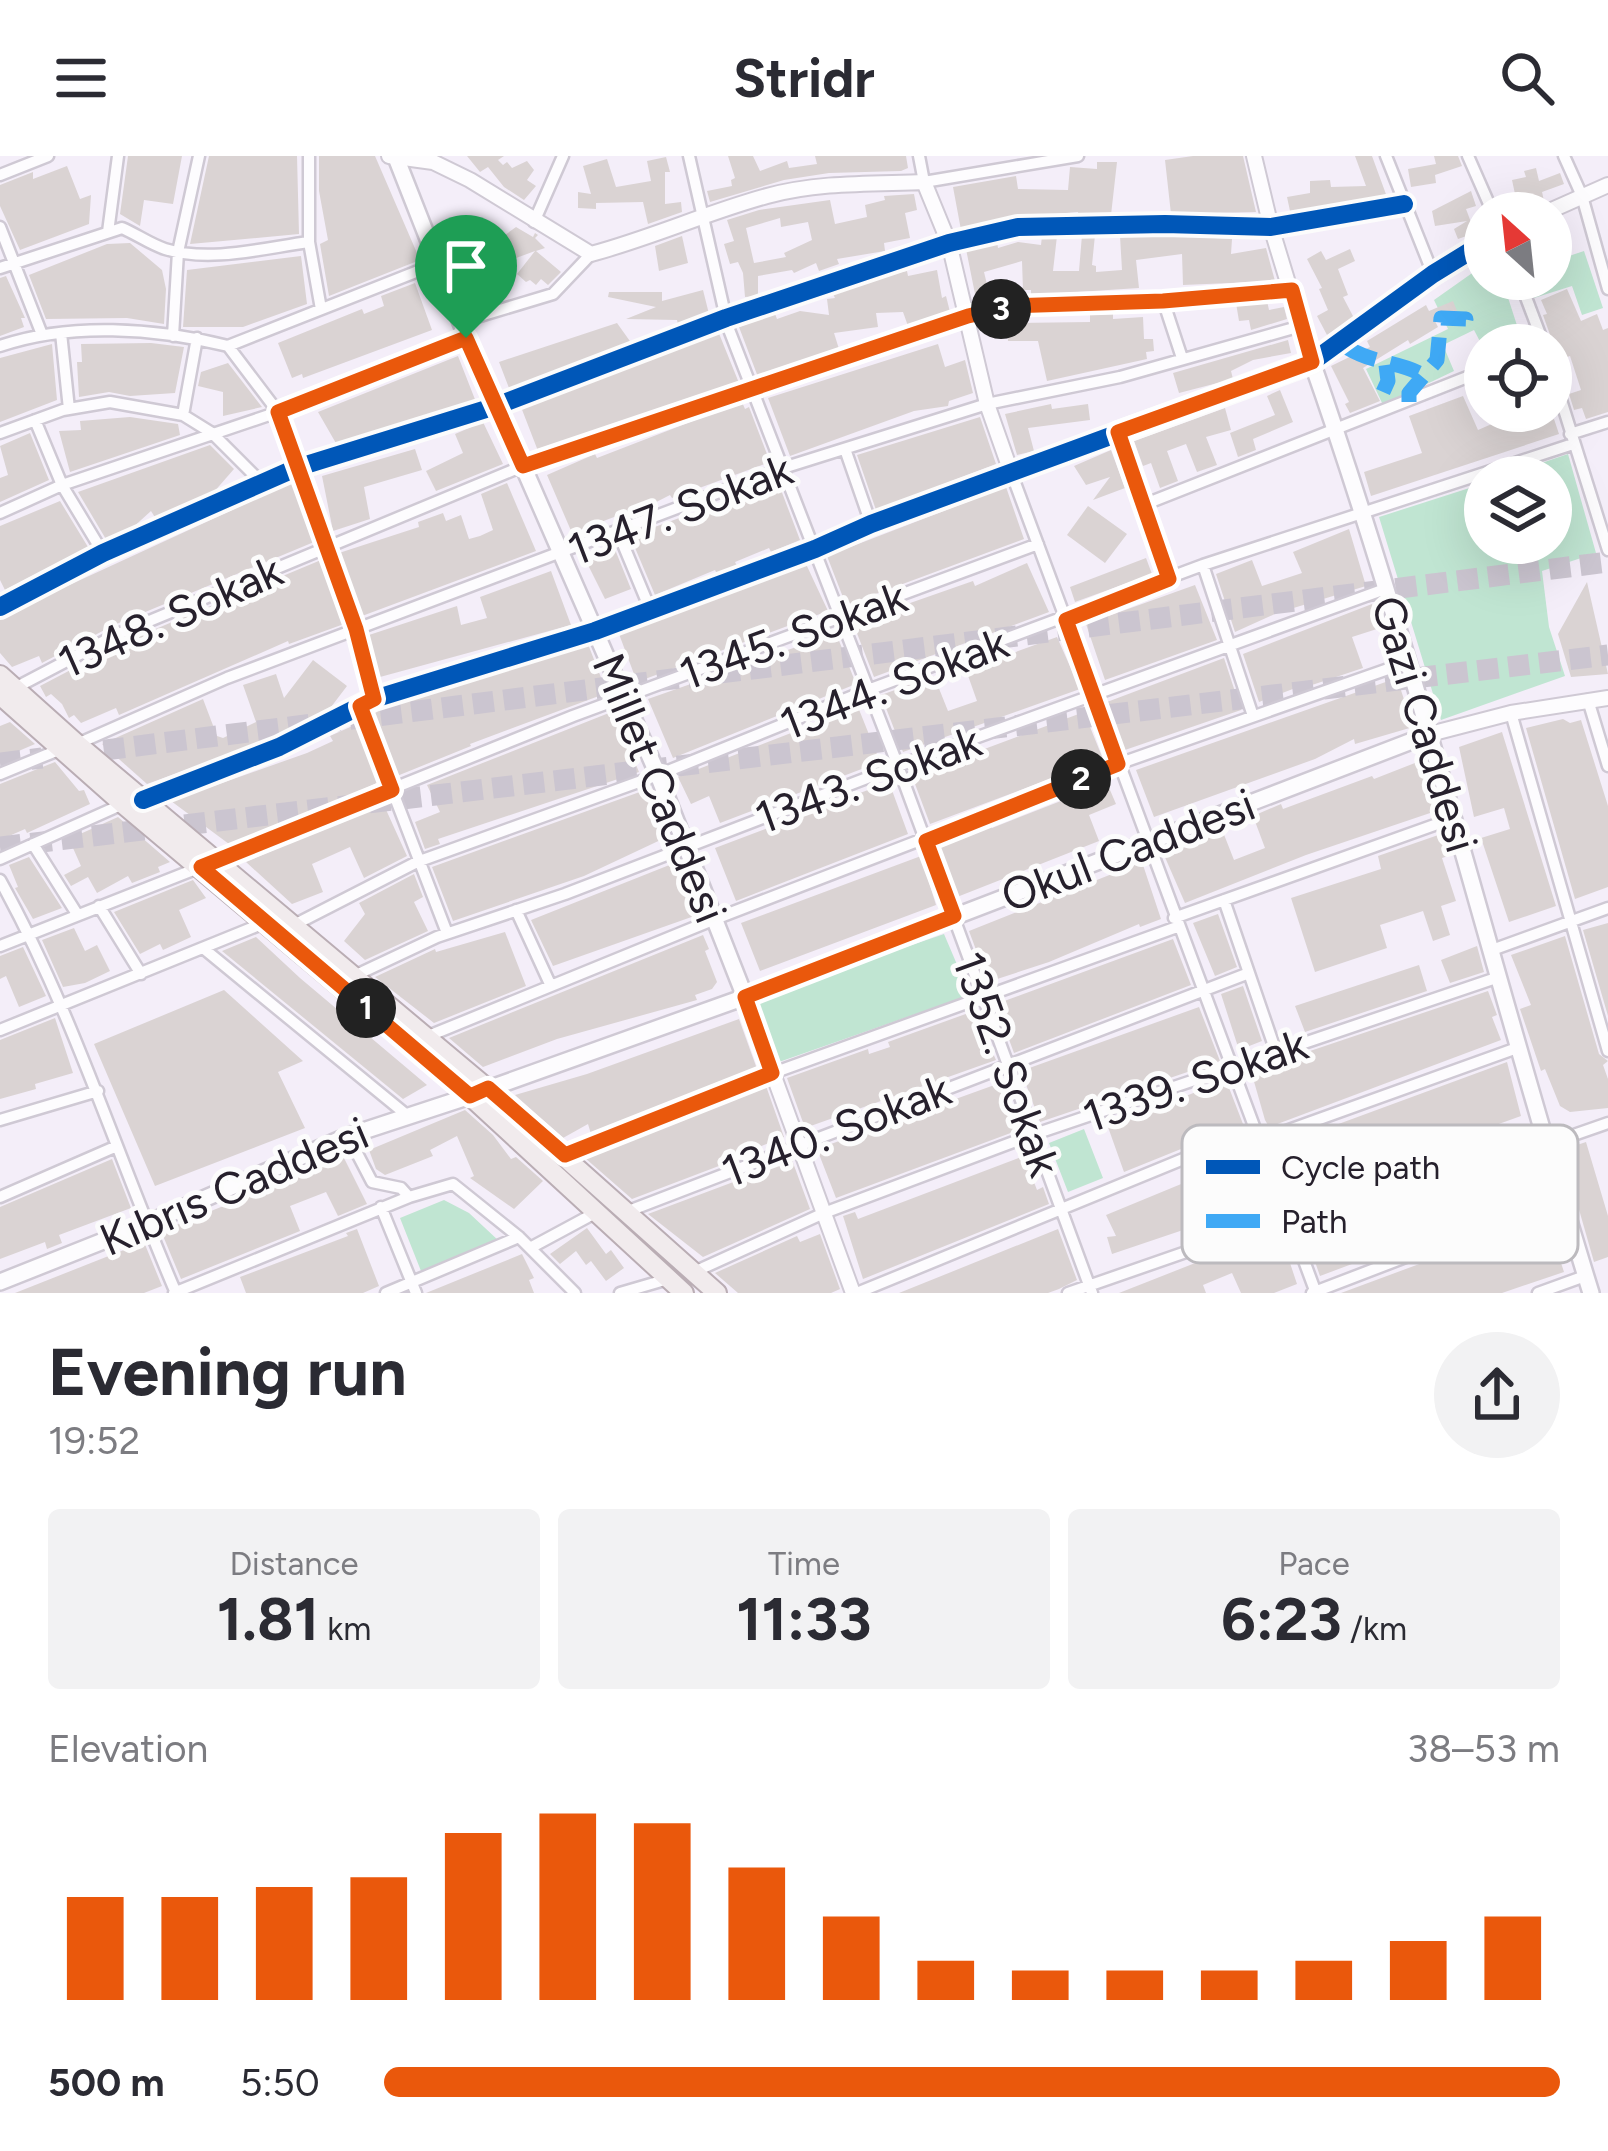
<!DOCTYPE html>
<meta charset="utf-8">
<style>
:root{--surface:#fff;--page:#f2f2f3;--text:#2b2b33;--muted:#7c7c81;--accent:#ea580c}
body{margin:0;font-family:Figtree,sans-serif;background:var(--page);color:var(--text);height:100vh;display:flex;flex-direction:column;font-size:45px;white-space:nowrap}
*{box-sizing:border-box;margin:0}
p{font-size:39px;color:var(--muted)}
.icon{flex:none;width:66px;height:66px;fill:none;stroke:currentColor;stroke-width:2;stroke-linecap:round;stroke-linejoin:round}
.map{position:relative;height:1137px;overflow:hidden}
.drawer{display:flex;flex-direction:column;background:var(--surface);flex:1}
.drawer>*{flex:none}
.needle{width:78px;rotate:333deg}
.controls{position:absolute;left:1464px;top:36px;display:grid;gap:24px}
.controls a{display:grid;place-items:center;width:108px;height:108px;border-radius:50%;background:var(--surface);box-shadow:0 12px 48px #0002;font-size:60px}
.pin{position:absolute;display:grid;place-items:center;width:102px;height:102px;color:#fff;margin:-123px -51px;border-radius:50% 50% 50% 0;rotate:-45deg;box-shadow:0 0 12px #0007}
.pin .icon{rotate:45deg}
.km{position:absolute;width:60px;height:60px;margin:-30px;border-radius:50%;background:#222;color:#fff;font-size:33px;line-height:60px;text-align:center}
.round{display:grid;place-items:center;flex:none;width:126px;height:126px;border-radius:63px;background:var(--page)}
.summary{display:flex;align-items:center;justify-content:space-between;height:204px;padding:0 48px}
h1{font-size:66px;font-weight:700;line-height:90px}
.figures{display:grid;grid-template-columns:repeat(3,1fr);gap:18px;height:204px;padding:12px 48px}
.figures div{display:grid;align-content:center;border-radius:12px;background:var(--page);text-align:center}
.figures b{font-size:60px;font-weight:700}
.figures small{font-size:33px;font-weight:400}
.figures p{font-size:33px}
.chart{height:336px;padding:24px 48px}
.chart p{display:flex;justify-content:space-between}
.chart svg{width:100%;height:216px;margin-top:12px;stroke:var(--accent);stroke-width:6}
ul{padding:0 48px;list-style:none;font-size:39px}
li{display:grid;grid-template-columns:192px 144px 1fr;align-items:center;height:90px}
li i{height:30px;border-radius:15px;background:var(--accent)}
header{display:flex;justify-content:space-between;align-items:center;height:156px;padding:0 48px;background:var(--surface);font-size:54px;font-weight:700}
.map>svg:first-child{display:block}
.green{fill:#c0e5d2}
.building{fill:#dad3d3;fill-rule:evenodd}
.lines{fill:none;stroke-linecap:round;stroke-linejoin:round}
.motorway-tunnel{stroke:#cbc5d0;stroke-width:21;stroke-dasharray:21 10;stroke-linecap:butt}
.minor-casing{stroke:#cfc9d4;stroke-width:15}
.tertiary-casing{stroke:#cfc9d4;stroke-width:18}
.secondary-casing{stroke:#cfc9d4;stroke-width:20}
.primary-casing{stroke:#baadb4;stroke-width:22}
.minor{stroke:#fdfcfe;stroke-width:10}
.tertiary{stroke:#fdfcfe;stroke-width:14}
.secondary{stroke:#fdfcfe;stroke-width:15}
.primary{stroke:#f1ebed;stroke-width:18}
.quiet{stroke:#3fa9f5;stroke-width:15;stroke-dasharray:30 15;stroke-linecap:butt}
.cycleway-casing{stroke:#fcfcfc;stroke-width:26}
.cycleway{stroke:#0057b8;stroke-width:18}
.route-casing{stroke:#fff;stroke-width:24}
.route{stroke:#ea580c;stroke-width:15}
.labels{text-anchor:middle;stroke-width:10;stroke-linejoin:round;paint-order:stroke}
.street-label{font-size:45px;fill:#26202c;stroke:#fcfcfc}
.key{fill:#fcfcfc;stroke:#bcbabe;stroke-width:3}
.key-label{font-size:33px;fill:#26202c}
</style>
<header><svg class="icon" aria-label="menu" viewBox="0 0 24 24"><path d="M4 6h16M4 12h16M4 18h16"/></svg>Stridr<svg class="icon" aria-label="search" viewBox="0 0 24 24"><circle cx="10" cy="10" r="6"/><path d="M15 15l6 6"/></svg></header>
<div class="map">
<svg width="1608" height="1137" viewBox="0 0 1608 1137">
<rect width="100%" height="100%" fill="#f4eef9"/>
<path class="green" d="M1584,95L1603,152L1582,159L1572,130L1534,142L1528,123H1551V106Z
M1485,108V123H1502L1523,188L1485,189V195L1474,174L1443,189L1454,215L1383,249L1366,213L1448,173L1434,144Z
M1568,298L1596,397L1542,415L1549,471L1565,520L1441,564L1379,361L1485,327V387H1551V321H1501Z
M944,778L970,839L779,906L754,843Z
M1084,973L1103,1022L1068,1036L1049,987Z
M444,1044L469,1057L499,1085L421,1115L400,1062Z"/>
<path class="building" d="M128,0H182L173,48L144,44L140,70L120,58Z
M209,0H297L299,78L190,88Z
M319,0H375L420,104L329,140L320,88L328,84L319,35Z
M467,0H504L498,4L503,9L507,6L512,12L527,5L534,14L527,24L536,30L524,44L504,31L488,11L480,16Z
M728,0H753L760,15L787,5L789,12L817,8L815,0H906L908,12L901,15L829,17L784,24L710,46L707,35L732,30L731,24L735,22Z
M1193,0H1243L1256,56L1171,58L1165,4Z
M1355,0H1372L1387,41L1290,55L1287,41L1310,37V25L1330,24L1331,31L1366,30Z
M1434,0H1458L1462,10L1435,19L1436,27L1411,31L1408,13L1436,8Z
M666,1L670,16H665V48L681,46L682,56L648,68L643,46L596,47V53L578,52V36L591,38L583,10L607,3L616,31L651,25L647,5Z
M1097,6H1117L1111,59L1078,60V56L1017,61L961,74L953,31L1016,20L1018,33L1068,34L1070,11L1097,13Z
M67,10L80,43L91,39L89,68L20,94L0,50V29L33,16V23Z
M1536,12L1539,25L1560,17L1564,28L1542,36L1544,45L1518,52L1512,24L1526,21L1524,15Z
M1471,35L1476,50L1466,53L1475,77L1458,83L1454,73L1467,65L1435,70L1432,55Z
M914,38L917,54L905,57L910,82L884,87L885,95L837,103L839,108L819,115L816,107L794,117L792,114L758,120V140L745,141L743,117L738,106L730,108L724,88L734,85L727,64L759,54L830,44L835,68L867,61L865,49L885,44L884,40ZM780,62L781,71L808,66L812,84L784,97L786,101L754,107L746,72Z
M516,71L533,81L535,77L538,79L535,82L545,92L536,95L561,116L548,129L541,123L536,129L530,124L526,126L517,118L535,95L468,120L459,102L490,90Z
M1146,78L1232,83L1231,98L1266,92L1275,125L1183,129L1182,98L1136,104L1139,132L1031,139V134H1023L1022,105L984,116L991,145L977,148L966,93L997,86L998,92L1018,86L1041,89L1042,80H1057L1053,115H1079L1082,79H1095L1092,109L1096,110V116L1122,114L1120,80Z
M682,80L688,107L659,115L655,90Z
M130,87L162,114L166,133L164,168L127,162L46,163L29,119L107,88Z
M1350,93L1355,105L1338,113L1348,139L1343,141L1354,162L1327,179L1317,160L1328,154L1319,133L1322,132L1307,103L1321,95L1326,104Z
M301,100L307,148L243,171H183L187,114Z
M937,114L942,142L946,140L950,156L908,170L903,156L876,157L878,171L834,177L839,193L758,221L739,171L775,158L777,163L800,155L829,159L827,143L835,142L833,138L839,135L893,118L907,115L908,120Z
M6,120L25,162H21L24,171L0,180V122Z
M415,127L432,174L303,222L302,218L292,222L278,187L362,153L364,158L384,150L381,140Z
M1567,133L1581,165L1597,158L1603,174L1608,172V256L1586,263L1582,252L1574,254L1569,238L1581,234L1570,200L1559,204L1543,159L1547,158L1541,144Z
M703,134L709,158L678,169L677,164L626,163L656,151L608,141L609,136H662V145Z
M1267,145L1269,154L1284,151L1287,163L1251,174L1249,164L1239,165L1236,147Z
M1453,145L1457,155L1435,165L1438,171L1410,188L1408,184L1363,212L1380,245L1350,257L1345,248L1349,246L1331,210L1370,191L1367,185L1426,149L1429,155Z
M1113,158V163L1143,161L1144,183H1153L1154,195L1146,196L1147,203L1047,225L1038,185H1008L1007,167L1090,166V159Z
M617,167L632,188L509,232L499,206Z
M718,175L739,227L538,295L521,251Z
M1288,184L1291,197L1253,204L1231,215L1233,223L1179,237L1173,217Z
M151,187L184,191L175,237L130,240L109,236L79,241L77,206H82L81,188Z
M52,188L57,244L0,266V202Z
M938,188L945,211L965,204L973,237L949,245L948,250L914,255L790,300L768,242Z
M458,200L476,246L337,289L318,256Z
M228,207L262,251L223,260V236L198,230L201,216Z
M1280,234L1293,266L1253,283L1256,294L1238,301L1230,277L1275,259L1267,240Z
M1463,240L1478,274L1517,257L1523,273L1554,263L1559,278L1371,340L1364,316L1422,297L1409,260Z
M742,246L745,253L749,251L770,306L672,342L670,339L631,359L624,362L622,358L572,377L547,319L595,298L597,302Z
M1051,248L1052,253L1088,248L1090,264L1028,272L1034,295L1017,299L1005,258Z
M1225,252L1231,274L1206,281L1217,309L1197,316L1186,288L1167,295L1178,325L1160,332L1151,307L1143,310L1134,285Z
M130,261L178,268L180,279L70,316L59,275L81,274L80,265Z
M980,261L996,308L876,354L857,299Z
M483,266L503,308L436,335L426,315L463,297L455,278Z
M30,277L49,324L0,346V322L8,319L0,290Z
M210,289L234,313L213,337L156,363L151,355L130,374L107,385L78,336Z
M415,293L422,314L364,331L370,363L333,375L322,320Z
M1111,294L1125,332L1093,344L1110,321L1086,329L1074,310Z
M293,326L314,386L114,469L42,507L39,500L12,511L0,497V461Z
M778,326L800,384L771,396L769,392L735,406L737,410L717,418L715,414L655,439L630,380Z
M507,327L536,395L362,460L339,397L419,371L418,366L443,357L446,365L461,359L469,383L480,380L493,374L481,338Z
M1006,331L1024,383L846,449L827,400Z
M60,345L88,391L5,434L0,424V370Z
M1088,350L1127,378L1105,407L1067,379Z
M1349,373L1366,430L1277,457L1235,476L1216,418L1252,404L1262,430L1302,417L1293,396Z
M614,391L631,433L605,443L585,403Z
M1146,402L1152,418L1075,446L1070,431Z
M321,404L344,468L289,488L288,485L119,559L116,552L81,567L74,559L69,562L62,548L51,538L46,541L40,530L122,487Z
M1027,407L1049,456L874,521L853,467L973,425L975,430Z
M806,408L828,455L637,526L619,478Z
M551,415L571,469L380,521L369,479L457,450L461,469L487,462L480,441Z
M1587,426L1608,518L1571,521L1558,478Z
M1195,429L1217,484L1105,524L1086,468Z
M1372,448L1380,472L1352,481L1363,512L1312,529L1311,526L1259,546L1243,498Z
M836,477L856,528L673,602L648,543Z
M1057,481L1080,533L903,596L881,539L934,520L948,555L977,545L966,514Z
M588,488L607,537L470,588L471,590L397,620L373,556Z
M1224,502L1241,554L1125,594L1107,546Z
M313,504L347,530L328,555L266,585L147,628L102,588L203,543L217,580L223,582L256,566L243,529L276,518L284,542Z
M1397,522L1413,571L1355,588L1354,583L1315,603L1154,661L1136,614Z
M858,551L880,606L720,667L709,640L691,648L678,621Z
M614,555L639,616L438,683L440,688L425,693L415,666L440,656L427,629Z
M1084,556L1103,603L930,668L912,620Z
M1563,563L1570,567L1581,564L1608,650V731L1575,743L1526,572Z
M10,566L35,588L0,603V570Z
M357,568L379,626L351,639L229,688L171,645L307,597L333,585L330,580Z
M1502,576L1556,750L1509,766L1481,682L1510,673L1504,652L1474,661L1459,591Z
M1420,605L1439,654L1306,699L1185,747L1164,699L1223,676L1234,704L1265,692L1253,660L1281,648L1283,653L1372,620L1374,623Z
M55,606L79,635L84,634L90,648L27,677L25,673L0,684V628Z
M889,626L908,678L736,745L715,692Z
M1107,627L1116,648L1089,659L1099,685L957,741L938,692L991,667L992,672Z
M648,633L669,680L584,720L453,765L432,711Z
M383,647L407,700L364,722L350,691L312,708L323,736L292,748L246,706Z
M118,661L170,706L158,711L160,716L132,727L128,720L97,737L88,721L71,730L64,719L81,710L69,683Z
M1444,677L1451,699L1442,702L1456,745L1441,750L1450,779L1433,785L1423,755L1380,769L1387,792L1315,816L1291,742L1381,713L1378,700Z
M921,700L936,749L760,815L741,767Z
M29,701L62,752L33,763L15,732L18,731L9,709Z
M677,706L700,758L553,810L531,764Z
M1142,706L1161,763L1140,771L1139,768L1049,806L988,826L969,775Z
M414,718L423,741L414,746L428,775L365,804L344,785L365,758L359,747Z
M193,724L206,742L179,754L191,781L163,794L160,788L140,798L114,756Z
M1218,758L1237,811L1215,820L1193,767Z
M1608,767V860L1583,774Z
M74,772L85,795L97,789L110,815L85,827L63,831L42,784Z
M505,776L526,830L434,867L375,821L435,793L436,796Z
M703,779L709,793L705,795L717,826L712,833L695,839L697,844L557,883L483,911L449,882Z
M1565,780L1599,898L1608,905L1603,909L1608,923V952L1570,956L1560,950L1545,913L1541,915L1520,853L1531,849L1511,799Z
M256,781L300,822L427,929L403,943L222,795Z
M1173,783L1191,829L1014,897L996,848Z
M1477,790L1484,816L1450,827L1441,804Z
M23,791L46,840L19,851L6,820L0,823V800Z
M1419,809L1427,835L1305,876L1295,850Z
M1243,830L1262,885L1239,894L1221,838Z
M224,834L303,905L278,916L305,972L155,1030L94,888Z
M1488,835L1497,859L1492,861L1501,884L1269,971L1265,964L1251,915Z
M1199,851L1220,905L1040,966L1021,915Z
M974,855L996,904L805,972L787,922L868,893L869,898L890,891L888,886Z
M55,862L73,917L35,928L36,933L0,943V884Z
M739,863L757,913L591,978L588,968L563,982L515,939L587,918Z
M1507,906L1521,960L1323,1031L1299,1038L1293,1034L1289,1014L1285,1015L1276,991Z
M1226,924L1243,968L1124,1016L1108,971Z
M1000,927L1016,975L836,1042L817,993Z
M766,930L784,981L731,1002L732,1005L632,1043L585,1002Z
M465,954L493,979L511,1003L516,1001L543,1025L514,1053L470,1022L474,1020L457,980L430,994L433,1000L385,1019L376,1013L369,994Z
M1586,986L1608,1060V1101L1594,1106L1562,994Z
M1528,988L1544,1036L1320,1120L1301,1066Z
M1024,1000L1037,1034L1043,1031L1049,1048L863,1123L843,1060L855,1056L858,1063Z
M344,1002L367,1048L338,1060L326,1036L290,1050L300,1075L181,1123L161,1075Z
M112,1003L131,1052L59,1079L62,1087L47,1093L45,1086L0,1103V1051Z
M1244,1003L1258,1022L1252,1025L1260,1048L1112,1098L1107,1081L1116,1080L1106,1059L1203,1019L1206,1026Z
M792,1004L810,1053L703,1101L648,1058Z
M1546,1061L1564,1116L1502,1137H1341Z
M587,1072L606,1098L611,1094L624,1112L606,1125L591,1105L586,1109L576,1095L560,1108L550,1098Z
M357,1073L379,1130L363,1137H246L240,1121L348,1080L346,1077Z
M1058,1073L1077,1124L1059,1133L1048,1137H899Z
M1279,1074L1297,1128L1274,1137H1241L1232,1117L1203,1129L1206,1137H1119Z
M820,1078L840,1133L831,1137H738L715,1117L797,1080L800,1086Z
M144,1086L162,1130L144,1137H15Z
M522,1098L534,1122L529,1124L534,1137H426Z"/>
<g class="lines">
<path class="motorway-tunnel" d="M73,598L1608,406
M0,607L42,602
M0,691L1608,499"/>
<defs>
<path id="minor" d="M309,0V86
M689,0L728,171L898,610L1092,1137
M919,0L924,26L1078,0
M1386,0L1433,118
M1468,0L1493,57
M1564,0L1582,40L1608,133
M0,19L48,0
M534,66L563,0
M0,71L41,176
M108,76L118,0
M0,112L122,72C136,78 150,88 165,93C210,107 264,92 309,86L321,153
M1519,123L1544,189
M1163,144L1182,202
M460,166L553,138L591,98
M61,177L69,253
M173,180L178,96L199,0
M0,190C70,166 155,172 228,190
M1551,212L1608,394
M183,259L197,182
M35,264L62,329L103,397
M1117,276L1169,423
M0,277L63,254L110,246L183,259L212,277L261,326
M1570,278L1608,266
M845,293L871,368
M1011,316L1316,1137
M1143,349L1485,214
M0,357L62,329L278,256L228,190L436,108
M618,376L650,453
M1203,409L1253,560
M0,451L103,397L296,312L496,250L726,162L949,87L1018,71L1165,68L1271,71L1404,48
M15,532L118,478L523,310L968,160L1012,150L1292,134
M374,543L356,473L278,256L467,182
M1588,544L1608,610
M360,550L447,777
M1511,557L1608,895
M77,588L227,522L783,312L987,248L1120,221L1301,170
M0,618L61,593
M143,644L279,591L374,543L595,475
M33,688L77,758
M0,703L123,648
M215,704L573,560L1038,388
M0,724C73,856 117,1000 176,1137
M1224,744L1276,896
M99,750L141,818
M516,754L550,828
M1174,762L1454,662
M294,769L417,706L658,619L868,534L1203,409L1573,288
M0,790L198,712
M203,792L408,960
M1492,794L1608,752
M354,820L437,781L565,738L898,610L1385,433
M0,874L264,767
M426,881L715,763L1118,608L1408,506
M0,964L98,935
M348,980L372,1026L401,1032L409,1041L453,1028L519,1081L575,1137
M1258,985L1517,892
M1545,989L1608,967
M565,999L773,917L1177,771
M0,1041L117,990
M381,1051L416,1137
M626,1056L1249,817
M530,1092L595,1057
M694,1116L824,1057L1032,979L1499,821
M174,1137L409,1041
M386,1137L519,1081
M620,1137L668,1123
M857,1137L1254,974
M1068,1137L1540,973
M1312,1137L1562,1041
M1538,1137L1585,1120"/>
<path id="tertiary" d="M389,0L433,6L470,24L591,98C651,82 708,56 767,40C818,26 871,28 924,26L949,87L987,248L1011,316
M1254,0L1271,71L1312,206
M1545,57L1608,29
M595,475L815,393L871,368L1312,206L1433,118L1485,86
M1430,578L1511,557L1608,542
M745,841L853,1137"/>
<path id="secondary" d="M397,4L467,182L658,619L745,841
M1312,206C1419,512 1495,827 1591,1137
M488,933L745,841L1430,578
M0,1126L146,1068L348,980L470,940"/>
<path id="primary" d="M0,519L77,588L488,933L717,1137
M0,539L123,648L470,940L684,1137"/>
</defs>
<use href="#minor" class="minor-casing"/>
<use href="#tertiary" class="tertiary-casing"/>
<use href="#secondary" class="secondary-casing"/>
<use href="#primary" class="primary-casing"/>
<use href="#minor" class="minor"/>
<use href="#tertiary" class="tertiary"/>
<use href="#secondary" class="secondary"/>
<use href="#primary" class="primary"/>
<path class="quiet" d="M1348,192C1374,208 1398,205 1423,219
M1383,236L1388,225L1386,209
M1409,246V237L1437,204L1441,162L1466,163L1463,177"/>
<defs>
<path id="cycleway" d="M0,451L103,397L296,312L496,250L726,162L949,87L1018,71L1165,68L1271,71L1404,48
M143,644L279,591L374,543L595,475L815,393L871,368L1312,206L1433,118L1485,86"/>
</defs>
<use href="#cycleway" class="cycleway-casing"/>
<use href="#cycleway" class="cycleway"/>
</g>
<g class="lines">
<defs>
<path id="route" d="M1292,134L1312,206L1118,276L1169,423L1066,464L1118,608L926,685L954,760L745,841L772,917L565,999L488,932L470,940L201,711L392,634L360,550L374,543L356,473L278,256L466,182L523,310L968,160L1012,150L1163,145Z"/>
</defs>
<use href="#route" class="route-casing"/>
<use href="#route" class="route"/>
</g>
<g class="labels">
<g class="street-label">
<text transform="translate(680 353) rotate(-21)" y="16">1347. Sokak</text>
<text transform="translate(170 460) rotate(-24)" y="16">1348. Sokak</text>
<text transform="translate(793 479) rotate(-20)" y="16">1345. Sokak</text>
<text transform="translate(894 527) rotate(-21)" y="16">1344. Sokak</text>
<text transform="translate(1425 568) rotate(73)" y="16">Gazi Caddesi</text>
<text transform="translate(868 623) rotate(-20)" y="16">1343. Sokak</text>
<text transform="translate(660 632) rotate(68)" y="16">Millet Caddesi</text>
<text transform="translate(1128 694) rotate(-21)" y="16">Okul Caddesi</text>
<text transform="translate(1007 908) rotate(70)" y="16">1352. Sokak</text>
<text transform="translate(1195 924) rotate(-19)" y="16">1339. Sokak</text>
<text transform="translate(836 974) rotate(-21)" y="16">1340. Sokak</text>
<text transform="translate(234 1030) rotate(-23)" y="16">Kıbrıs Caddesi</text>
</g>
</g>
<rect x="1182" y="969" width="396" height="138" rx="18" class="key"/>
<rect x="1206" y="1004" width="54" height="14" fill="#0057b8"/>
<rect x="1206" y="1058" width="54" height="14" fill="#3fa9f5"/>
<g class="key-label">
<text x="1281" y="1023">Cycle path</text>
<text x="1281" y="1077">Path</text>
</g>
</svg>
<div class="controls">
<a><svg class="needle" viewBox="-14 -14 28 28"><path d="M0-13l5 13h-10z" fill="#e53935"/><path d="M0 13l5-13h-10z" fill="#7c7c81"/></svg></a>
<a><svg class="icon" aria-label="locate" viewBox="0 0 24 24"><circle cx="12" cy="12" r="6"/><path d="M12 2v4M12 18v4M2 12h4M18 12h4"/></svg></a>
<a><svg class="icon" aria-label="layers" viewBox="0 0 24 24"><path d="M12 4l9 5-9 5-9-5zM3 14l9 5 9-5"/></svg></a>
</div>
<div class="pin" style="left:466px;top:182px;background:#1e9e55"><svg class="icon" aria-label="arrive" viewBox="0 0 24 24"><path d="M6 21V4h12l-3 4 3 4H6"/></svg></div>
<b class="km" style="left:366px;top:852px">1</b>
<b class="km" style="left:1081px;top:623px">2</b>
<b class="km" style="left:1001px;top:153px">3</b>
</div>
<section class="drawer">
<div class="summary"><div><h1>Evening run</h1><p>19:52</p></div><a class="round"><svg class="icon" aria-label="share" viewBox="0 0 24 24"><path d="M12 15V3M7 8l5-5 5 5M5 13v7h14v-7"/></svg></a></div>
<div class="figures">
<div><p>Distance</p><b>1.81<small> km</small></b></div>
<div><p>Time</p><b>11:33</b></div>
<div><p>Pace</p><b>6:23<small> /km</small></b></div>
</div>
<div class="chart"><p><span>Elevation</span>38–53 m</p>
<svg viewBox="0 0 160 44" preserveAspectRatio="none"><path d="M5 44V23M15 44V23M25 44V21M35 44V19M45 44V10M55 44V6M65 44V8M75 44V17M85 44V27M95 44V36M105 44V38M115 44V38M125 44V38M135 44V36M145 44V32M155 44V27"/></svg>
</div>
<ul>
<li><b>500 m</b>5:50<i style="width:100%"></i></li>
</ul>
</section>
